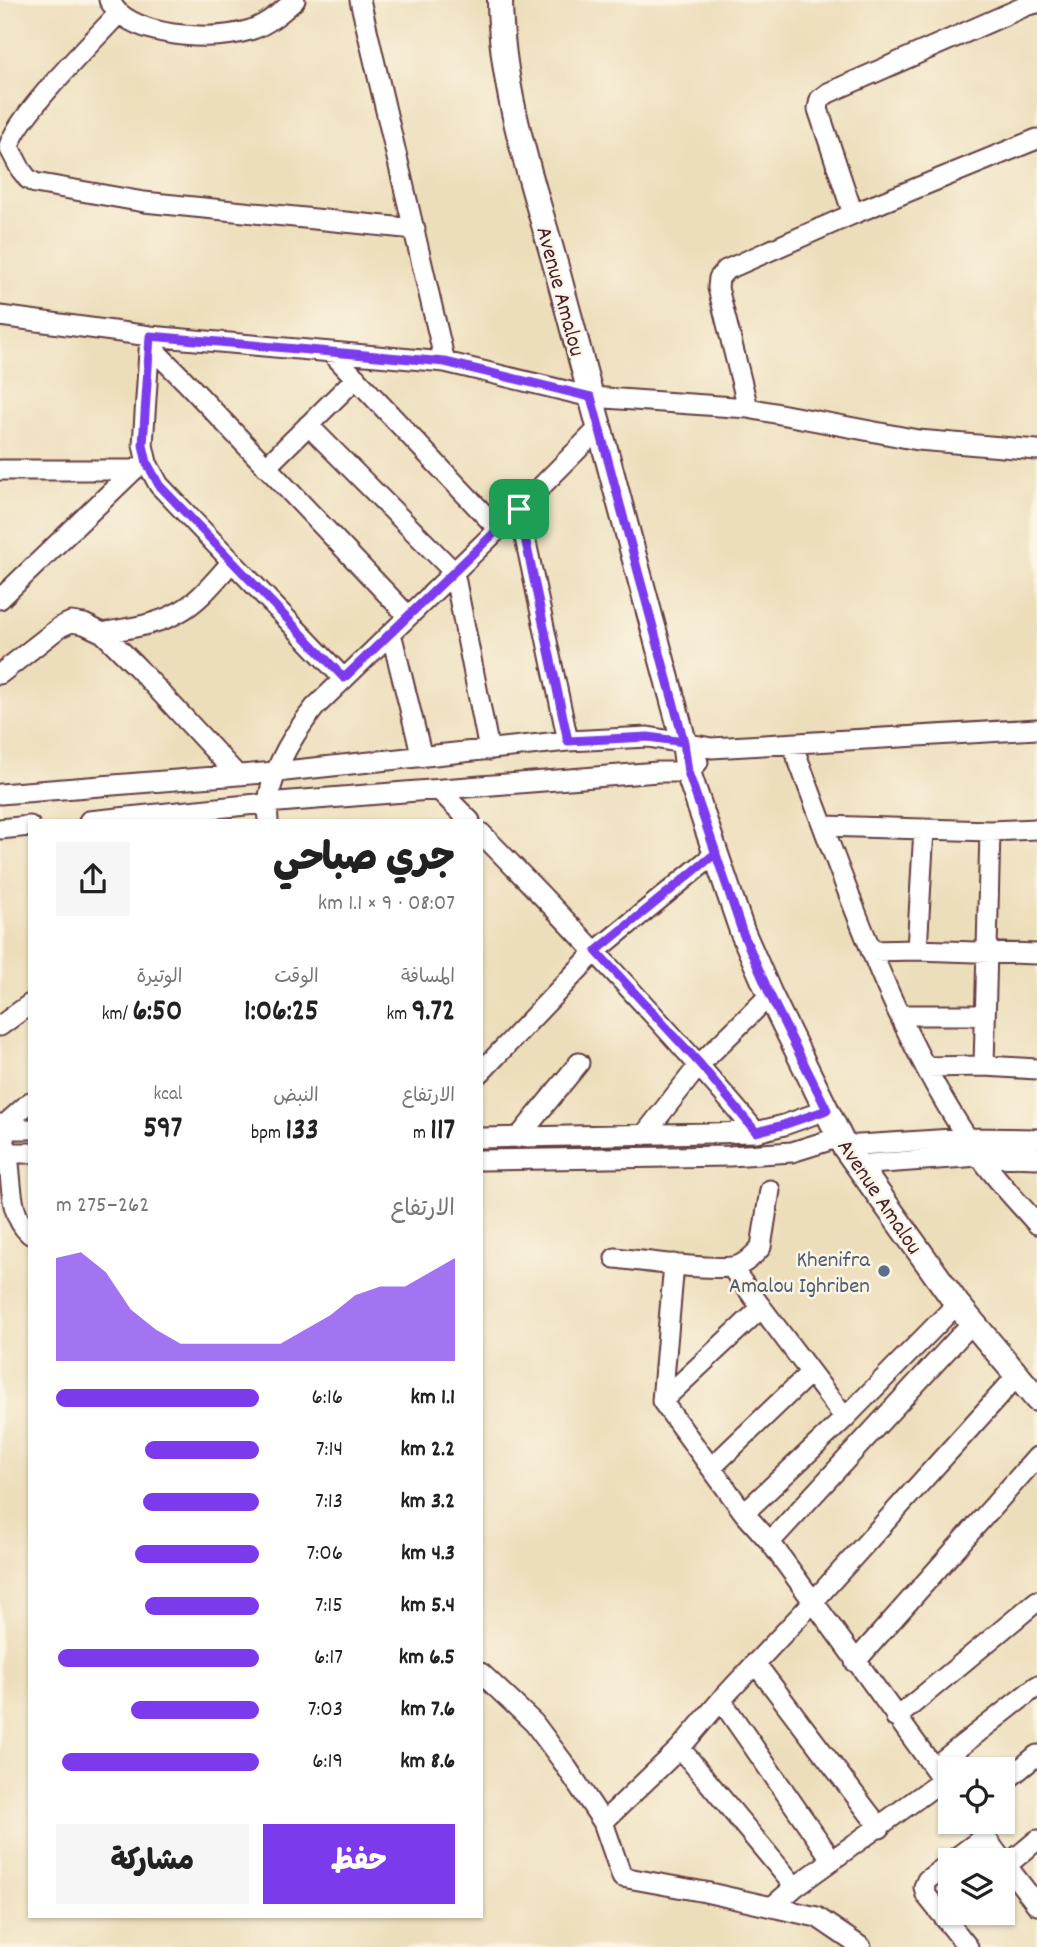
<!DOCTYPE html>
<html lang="ar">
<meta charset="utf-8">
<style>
:root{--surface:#fff;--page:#f6f6f6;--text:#222;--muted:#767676;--accent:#7c3aed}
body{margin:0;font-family:Dekko,"Playpen Sans Arabic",sans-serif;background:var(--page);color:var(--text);direction:rtl;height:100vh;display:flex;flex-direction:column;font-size:26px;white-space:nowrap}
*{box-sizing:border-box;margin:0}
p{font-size:23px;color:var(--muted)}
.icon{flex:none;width:38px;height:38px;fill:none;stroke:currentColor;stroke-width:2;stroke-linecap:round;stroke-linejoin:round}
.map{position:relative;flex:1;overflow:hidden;direction:ltr}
.panel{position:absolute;left:28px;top:819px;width:455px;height:1099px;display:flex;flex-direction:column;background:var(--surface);border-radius:0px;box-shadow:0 2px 5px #0004;direction:rtl}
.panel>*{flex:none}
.buttons{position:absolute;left:938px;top:1757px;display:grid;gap:14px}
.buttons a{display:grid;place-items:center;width:77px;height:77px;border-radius:0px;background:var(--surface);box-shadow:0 2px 5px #0004;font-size:35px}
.pin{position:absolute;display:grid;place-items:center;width:60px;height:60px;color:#fff;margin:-30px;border-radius:14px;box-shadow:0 4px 10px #0006}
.round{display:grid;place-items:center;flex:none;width:74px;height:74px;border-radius:0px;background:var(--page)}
.headline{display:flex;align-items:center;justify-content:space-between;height:119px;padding:0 28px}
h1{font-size:38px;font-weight:800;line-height:52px}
.metrics{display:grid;grid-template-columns:repeat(3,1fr);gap:10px;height:119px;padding:7px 28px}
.metrics div{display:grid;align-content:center}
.metrics b{font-size:30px;font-weight:800}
.metrics small{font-size:19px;font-weight:400}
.metrics p{font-size:19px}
.chart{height:196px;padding:14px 28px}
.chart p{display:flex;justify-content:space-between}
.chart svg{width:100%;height:126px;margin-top:7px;fill:var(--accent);opacity:.7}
.button{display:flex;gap:14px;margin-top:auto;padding:14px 28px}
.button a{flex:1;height:80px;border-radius:0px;background:var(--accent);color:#fff;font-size:28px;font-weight:800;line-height:80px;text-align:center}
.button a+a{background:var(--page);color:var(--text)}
ul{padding:0 28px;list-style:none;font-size:23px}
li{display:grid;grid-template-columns:112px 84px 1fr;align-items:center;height:52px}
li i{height:18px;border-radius:9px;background:var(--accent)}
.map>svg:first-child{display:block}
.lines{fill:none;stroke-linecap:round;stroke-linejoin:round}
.minor-casing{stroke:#623c41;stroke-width:23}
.major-casing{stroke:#623c41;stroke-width:28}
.minor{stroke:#fff;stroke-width:19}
.major{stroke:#fff;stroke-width:24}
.route-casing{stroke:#fff;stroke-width:14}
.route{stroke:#7c3aed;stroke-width:9}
.service-dot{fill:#5c6f8a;stroke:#fcf5e5;stroke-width:2.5}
.labels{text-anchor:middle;stroke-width:5;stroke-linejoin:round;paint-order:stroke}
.street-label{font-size:23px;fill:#4a1f2b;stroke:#fcf5e5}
.service-label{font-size:23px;fill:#4e5e75;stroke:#fcf5e5;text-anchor:end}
</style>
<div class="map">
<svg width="1037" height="1947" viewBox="0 0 1037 1947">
<rect width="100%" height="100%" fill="#fcf5e5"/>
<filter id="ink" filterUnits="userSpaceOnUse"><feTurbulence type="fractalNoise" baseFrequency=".0143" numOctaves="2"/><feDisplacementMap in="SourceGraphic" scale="14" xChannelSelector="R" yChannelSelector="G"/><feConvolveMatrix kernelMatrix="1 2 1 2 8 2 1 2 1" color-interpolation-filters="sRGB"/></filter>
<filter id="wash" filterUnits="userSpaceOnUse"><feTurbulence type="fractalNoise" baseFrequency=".00686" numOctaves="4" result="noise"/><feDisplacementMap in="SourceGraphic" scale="28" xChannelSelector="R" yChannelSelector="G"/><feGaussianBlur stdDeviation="1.57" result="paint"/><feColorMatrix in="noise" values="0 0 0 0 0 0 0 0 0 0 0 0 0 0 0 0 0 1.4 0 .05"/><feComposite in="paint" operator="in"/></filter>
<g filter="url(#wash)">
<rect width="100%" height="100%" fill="#eddebb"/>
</g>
<g filter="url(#ink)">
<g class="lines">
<defs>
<path id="minor" d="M109,0C112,4 115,10 119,13C149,38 215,41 250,30C267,25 283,11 295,0
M360,0L445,362
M119,13C95,39 15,118 9,147L21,170L28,179L35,183L144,202L415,229
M853,214L818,109L820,99L828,93L1028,5L1037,3
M0,316L150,336L445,362L591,397L748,408L918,440L1037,450
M150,336L143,445L147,463L159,485L344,679
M150,346L185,381L408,616
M331,352L498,529
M748,408L718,288L719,278L726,270L853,214L1037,139
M308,425L454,572L489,750
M266,467L356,378
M0,470H134
M519,509L568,741
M0,599L134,470L147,463
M103,633C128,628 157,625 179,612C200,601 216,579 232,562
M391,633L422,757
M0,674L60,627L71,622L84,624L103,633L137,667L237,775
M792,744C846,883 892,1032 979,1155C996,1180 1018,1202 1037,1224
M440,791L470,821
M0,794L276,772L568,741L648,737L712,748L1037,729
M89,821L266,803L658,772H688L698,762
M268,821C264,781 291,737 315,707L519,509L600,427
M824,826L990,831L1037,829
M0,829L30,826
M481,833C576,930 669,1028 756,1132
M917,950L924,829
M871,951L917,950L1037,954
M901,1015H985
M0,1026L30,1004
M984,1066L990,831
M926,1067L984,1066L1037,1069
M481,1072L596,951L716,853
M0,1124C1,1133 5,1141 7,1150C13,1178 7,1214 30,1234
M0,1129L30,1102
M0,1129H30
M644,1135L700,1064L770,995
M481,1138L756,1132L784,1125L826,1110
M518,1138L579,1063
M844,1146L968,1138L1037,1139
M0,1153H30
M481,1160L730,1156L792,1152L840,1137
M856,1165L979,1156L1037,1158
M615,1258C639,1260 721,1273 740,1265C748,1261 755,1254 761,1247L770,1190
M674,1264L662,1401L744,1513L770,1542L950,1790
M731,1267L845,1418
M662,1401L760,1309
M711,1468L810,1373
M744,1513L845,1418L957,1304
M770,1542L972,1323
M855,1662L1037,1457
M755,1663L880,1828
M481,1673L534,1723L563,1762L603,1822L622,1877L705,1892L817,1917L861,1947
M721,1700L832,1860
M896,1718L1037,1601
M680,1748L795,1887
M934,1767L1037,1686
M1003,1783L1037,1755
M603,1822L680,1748L721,1700L812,1603L1017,1376
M974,1822L1002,1860
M953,1860L984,1837
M1003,1861L1037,1905
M950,1863L927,1880L924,1887L926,1895L968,1947
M1006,1866L1037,1840
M773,1906L795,1887L943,1780"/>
<path id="major" d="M500,0C501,98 536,191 561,285C602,437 643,590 684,742L688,772L742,931L770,995L844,1146L957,1304L1037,1399"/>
</defs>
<use href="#minor" class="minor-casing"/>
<use href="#major" class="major-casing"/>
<use href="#minor" class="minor"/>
<use href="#major" class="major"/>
</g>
</g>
<g class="lines" filter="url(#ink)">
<defs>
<path id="route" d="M519,509L344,678L159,485L147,463L143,445L150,336L445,362L591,397L684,742L688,772L742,931L770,995L827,1110L783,1125L756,1132L700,1064L596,951L716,853L688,772L684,742L648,737L568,741L519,509"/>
</defs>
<use href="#route" class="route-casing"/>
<use href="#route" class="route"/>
</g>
<circle class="service-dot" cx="884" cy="1271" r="7"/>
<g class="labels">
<g class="street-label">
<text transform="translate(562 291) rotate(75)" y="8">Avenue Amalou</text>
<text transform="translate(881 1196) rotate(56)" y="8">Avenue Amalou</text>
</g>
<g class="service-label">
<text x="870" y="1266">Khenifra<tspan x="870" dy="26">Amalou Ighriben</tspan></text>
</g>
</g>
</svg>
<div class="buttons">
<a><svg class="icon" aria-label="locate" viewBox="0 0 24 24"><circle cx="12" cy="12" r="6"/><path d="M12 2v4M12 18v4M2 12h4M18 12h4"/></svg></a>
<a><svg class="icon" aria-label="layers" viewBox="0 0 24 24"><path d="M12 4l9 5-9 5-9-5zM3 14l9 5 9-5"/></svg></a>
</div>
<div class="pin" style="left:519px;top:509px;background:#1e9e55"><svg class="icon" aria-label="arrive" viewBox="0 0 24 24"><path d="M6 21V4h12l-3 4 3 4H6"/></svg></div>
<section class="panel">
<div class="headline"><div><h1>جري صباحي</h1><p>08:07 · 9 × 1.1 km</p></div><a class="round"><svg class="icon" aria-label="share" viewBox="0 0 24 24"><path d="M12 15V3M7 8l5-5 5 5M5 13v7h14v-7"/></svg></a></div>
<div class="metrics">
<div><p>المسافة</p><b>9.72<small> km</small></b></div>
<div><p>الوقت</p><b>1:06:25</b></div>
<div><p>الوتيرة</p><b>6:50<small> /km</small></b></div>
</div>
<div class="metrics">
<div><p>الارتفاع</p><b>117<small> m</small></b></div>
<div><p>النبض</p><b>133<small> bpm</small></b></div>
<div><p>kcal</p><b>597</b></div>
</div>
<div class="chart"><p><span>الارتفاع</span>262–275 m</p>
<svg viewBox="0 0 160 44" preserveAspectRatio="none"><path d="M0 44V8L10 6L20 13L30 26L40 33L50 38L60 38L70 38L80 38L90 38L100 33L110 28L120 21L130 18L140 18L150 13L160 8V44z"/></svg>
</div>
<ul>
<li><b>1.1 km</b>6:16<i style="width:100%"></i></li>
<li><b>2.2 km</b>7:14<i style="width:56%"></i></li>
<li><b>3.2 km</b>7:13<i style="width:57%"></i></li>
<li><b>4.3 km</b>7:06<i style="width:61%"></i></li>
<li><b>5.4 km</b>7:15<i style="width:56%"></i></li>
<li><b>6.5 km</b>6:17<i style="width:99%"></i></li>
<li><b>7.6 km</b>7:03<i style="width:63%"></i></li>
<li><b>8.6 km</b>6:19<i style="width:97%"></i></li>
</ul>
<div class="button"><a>حفظ</a><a>مشاركة</a></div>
</section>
</div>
